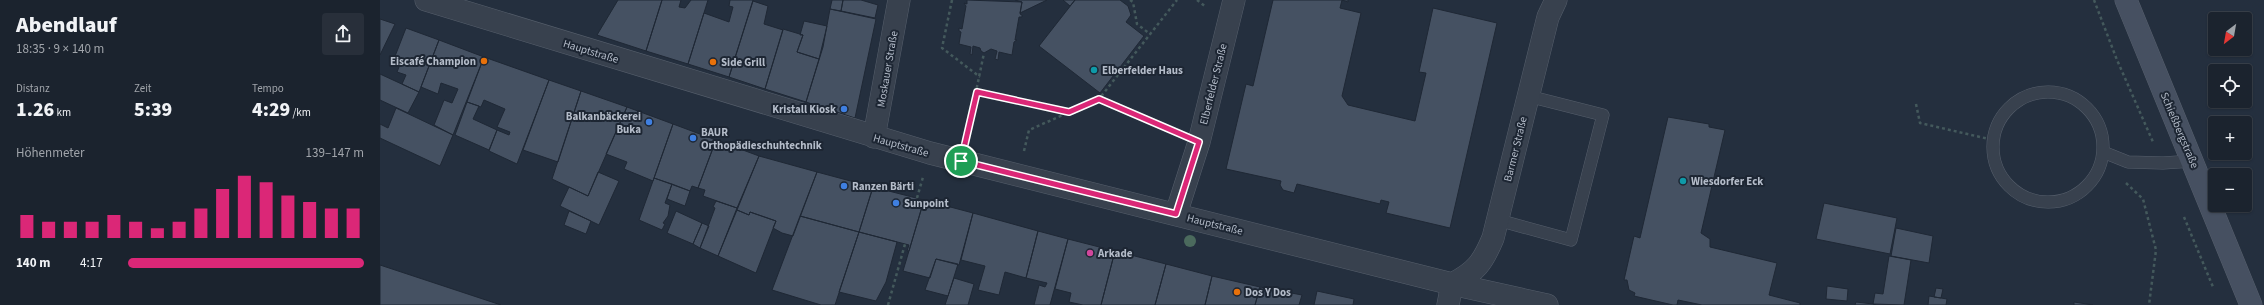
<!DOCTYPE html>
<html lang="de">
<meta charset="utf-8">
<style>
:root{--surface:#1b232e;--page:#282f3a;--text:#f1f3f6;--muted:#a0a4aa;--line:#39404a;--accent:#db2777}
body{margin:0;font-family:"Source Sans 3",sans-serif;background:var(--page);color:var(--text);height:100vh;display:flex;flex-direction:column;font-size:15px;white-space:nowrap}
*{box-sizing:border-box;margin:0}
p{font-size:13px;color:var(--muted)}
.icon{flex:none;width:22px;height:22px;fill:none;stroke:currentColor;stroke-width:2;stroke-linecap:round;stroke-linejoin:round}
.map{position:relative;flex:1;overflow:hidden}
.details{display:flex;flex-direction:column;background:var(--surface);width:380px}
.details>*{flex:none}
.needle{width:26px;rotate:211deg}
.buttons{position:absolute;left:1828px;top:12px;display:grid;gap:8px}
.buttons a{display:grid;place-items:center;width:44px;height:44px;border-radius:4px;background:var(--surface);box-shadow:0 1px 3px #0004,0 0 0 1px var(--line);font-size:20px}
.pin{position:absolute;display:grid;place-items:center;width:34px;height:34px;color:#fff;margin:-17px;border:2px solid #fff;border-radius:50%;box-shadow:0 1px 4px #0007}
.round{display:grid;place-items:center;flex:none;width:42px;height:42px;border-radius:4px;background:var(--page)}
.overview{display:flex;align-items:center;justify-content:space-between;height:68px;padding:0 16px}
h1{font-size:22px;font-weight:800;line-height:30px}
.metrics{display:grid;grid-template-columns:repeat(3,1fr);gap:6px;height:68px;padding:4px 16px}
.metrics div{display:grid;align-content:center}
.metrics b{font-size:20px;font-weight:800}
.metrics small{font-size:11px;font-weight:400}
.metrics p{font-size:11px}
.chart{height:112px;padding:8px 16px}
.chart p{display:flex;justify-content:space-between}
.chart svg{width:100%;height:72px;margin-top:4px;stroke:var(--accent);stroke-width:6}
ul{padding:0 16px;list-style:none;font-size:13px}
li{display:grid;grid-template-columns:64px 48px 1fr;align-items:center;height:30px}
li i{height:10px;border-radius:5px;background:var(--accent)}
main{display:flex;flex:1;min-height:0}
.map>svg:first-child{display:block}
.building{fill:#455162;stroke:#1f2835}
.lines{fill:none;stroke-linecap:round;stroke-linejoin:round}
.service-casing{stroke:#565f6c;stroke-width:13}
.minor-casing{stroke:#565f6c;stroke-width:23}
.secondary-casing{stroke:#565f6c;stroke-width:23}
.path{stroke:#44595c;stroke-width:2.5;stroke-dasharray:3 3;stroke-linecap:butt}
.service{stroke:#38414e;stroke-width:12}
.minor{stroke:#38414e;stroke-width:22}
.secondary{stroke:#465061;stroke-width:22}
.tree{fill:#4b6a5d}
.route-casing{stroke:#fff;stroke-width:8}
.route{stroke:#db2777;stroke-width:5}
.food-dot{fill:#e8710a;stroke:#1d2633;stroke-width:1.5}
.culture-dot{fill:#0f9aa8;stroke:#1d2633;stroke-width:1.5}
.shop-dot{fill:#3f7fe0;stroke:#1d2633;stroke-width:1.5}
.hotel-dot{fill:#d1479c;stroke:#1d2633;stroke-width:1.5}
.labels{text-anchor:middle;stroke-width:4;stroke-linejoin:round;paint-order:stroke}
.street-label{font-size:11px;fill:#b4bcc9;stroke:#1d2633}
.poi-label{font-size:11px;font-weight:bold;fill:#b4bcc9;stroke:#1d2633;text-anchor:start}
</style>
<main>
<section class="details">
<div class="overview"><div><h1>Abendlauf</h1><p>18:35 · 9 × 140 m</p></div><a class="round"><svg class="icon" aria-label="share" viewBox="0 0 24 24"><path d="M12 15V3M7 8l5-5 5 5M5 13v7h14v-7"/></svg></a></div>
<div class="metrics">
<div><p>Distanz</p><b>1.26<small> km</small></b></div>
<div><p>Zeit</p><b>5:39</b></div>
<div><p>Tempo</p><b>4:29<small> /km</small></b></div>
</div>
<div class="chart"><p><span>Höhenmeter</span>139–147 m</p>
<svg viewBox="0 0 160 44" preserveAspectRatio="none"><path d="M5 44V30M15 44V34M25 44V34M35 44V34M45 44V30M55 44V34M65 44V38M75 44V34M85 44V26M95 44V14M105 44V6M115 44V10M125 44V18M135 44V22M145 44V26M155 44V26"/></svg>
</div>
<ul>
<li><b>140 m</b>4:17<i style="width:100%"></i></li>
</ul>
</section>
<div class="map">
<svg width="1884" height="305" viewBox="0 0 1884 305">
<rect width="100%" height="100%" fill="#242f3e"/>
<path class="building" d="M238,0H282L266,51L217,35Z
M282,0H301L299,7L305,8L311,0H328L308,64L266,51Z
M350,0H373L349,77L308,64L324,13L349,22L353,7L349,6Z
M452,0H463L461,11L450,9Z
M463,0H481L498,5L495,18L461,11Z
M587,0L642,2L640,14L642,15V17H639L635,40H637L634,42L632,55L619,52L618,60L615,59L617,51L611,49L604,53L601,51L600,48L593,46L592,55L590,54L591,47L579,44L581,32L579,31V28L582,29L586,6L584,3L587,4Z
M635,0H667L640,13L642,2Z
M683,0H695L690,6Z
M695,0H740L748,6L751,15L746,22L764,36L720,93L659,46Z
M893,0H968V2L962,0L960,8L981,13L962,96L968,105L1035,121L1046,73L1039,72L1053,8L1117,23L1070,228L1006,213L1009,202L1001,200L1000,204L917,184L914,193L903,190L900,185L901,181L846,169L866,84L873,86Z
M373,1L388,6L384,24L403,30L385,89L349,77Z
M450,9L496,19L475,118L426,102L443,47Z
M0,19L15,24L0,55Z
M424,21L447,26L439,59L417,52L423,35H420Z
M26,28L59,40L39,92L22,84L26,75L17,72L19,67L12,64Z
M403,29L423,35L417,52L439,59L426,102L385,89Z
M59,40L104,57L73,135L54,125L64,100L72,103L78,89L61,83L58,94L41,87Z
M104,57L169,80L137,164L109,151L117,130L129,135L130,132L117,127L125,109L104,100L101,107L87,102Z
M0,74L39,92L28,113L0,100Z
M169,80L201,91L178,162L143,150Z
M201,91L247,107L208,196L172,179Z
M87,102L99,106L93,119L117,130L109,150L75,135Z
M247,107L293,124L273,181L244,169L247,162L226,154Z
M16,108L73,135L60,166L0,138V124L8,128Z
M1288,117L1329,124V127L1345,130L1321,233L1330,239V247L1397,263L1389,295L1420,303V305H1322L1298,300L1297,305H1293L1254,296L1255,293L1249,290L1247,280H1244L1254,236L1260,238Z
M293,124L336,140L318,188L312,186L310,191L274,178Z
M336,140L379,156L357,208L323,196L325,190L318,188Z
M379,156L437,172L413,236L402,233L393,228L396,221L370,212L369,215L357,210Z
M218,172L239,181L219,225L180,206L189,187L208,196Z
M437,172L493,187L479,232L420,216Z
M274,178L292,184L285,203L290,205L288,216L283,223L285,224L282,230L259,220Z
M292,184L310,191L305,206L287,199Z
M493,187L544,200L529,251H527L529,245L479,232Z
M544,200L593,213L579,265L556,259L550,278L523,271Z
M336,201L357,208L338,256L320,248L335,208L333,207Z
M1444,203L1517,218L1510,254L1436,239Z
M357,210L369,215L370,212L396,221L376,273L338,256Z
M189,211L211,221L206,234L184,225Z
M296,211L322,223L313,244L287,233Z
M593,213L658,231L646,278L625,272L619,295L598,290L605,266L581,260Z
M420,216L479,232L455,305H441L392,290Z
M322,223L329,226L320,248L313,244Z
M1516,228L1553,236L1549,263L1511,256Z
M658,231L688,239L670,305H654L659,285L665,287L667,283L646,278Z
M479,232L517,242L506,282L496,301L459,292Z
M688,239L735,251L721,305H703L689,302L691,293L675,289Z
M735,251L786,264L775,305H721Z
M1509,256L1531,260L1524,305L1493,304L1495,293L1503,294Z
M556,259L578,264L568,296L545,290Z
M786,264L832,276L825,305H775Z
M0,265L121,305H0Z
M832,276L880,287L875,305H825Z
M574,278L594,284L588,305H565Z
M1447,286L1468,289L1467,301L1446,299Z
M880,287L922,295L919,305H875Z
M1556,288L1563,289L1561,298L1554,297Z
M937,291L974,299L973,305H934Z
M1549,296L1567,299L1566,305H1548Z
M1476,302L1493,304L1496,305H1475Z
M1694,302L1713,305H1694Z"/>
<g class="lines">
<defs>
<path id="service" d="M1613 147a55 55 0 1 1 110 0a55 55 0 1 1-110 0Z
M1723,152L1748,162L1783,163L1813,161
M1118,220L1191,240L1223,115L1148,96"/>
<path id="minor" d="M46,0L550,153L1072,284L1167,305
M494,137L519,0
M796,214L819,142L854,0
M1072,284C1096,272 1103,262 1113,238L1168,17L1176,0
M1068,305L1072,284"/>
<path id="secondary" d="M1746,0L1871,305"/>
</defs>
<use href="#service" class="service-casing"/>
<use href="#minor" class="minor-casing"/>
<use href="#secondary" class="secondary-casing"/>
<path class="path" d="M572,0L562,48L600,77
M750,0L753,2L757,24L770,34
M817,0L826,7
M1714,0L1737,60L1773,142
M597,92L689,112
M719,99L796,132
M1536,104L1540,123L1613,140
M587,135L604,53
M644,151L649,130L719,99L797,0
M1746,183L1763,199L1776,250L1769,305
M537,198L543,177
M1804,217L1833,287
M508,305L525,244"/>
<use href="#service" class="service"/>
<use href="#minor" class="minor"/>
<use href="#secondary" class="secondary"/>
</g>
<circle class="tree" cx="810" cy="241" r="6"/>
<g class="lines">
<defs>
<path id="route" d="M597,92L689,112L719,99L819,142L796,214L581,161Z"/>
</defs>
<use href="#route" class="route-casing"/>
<use href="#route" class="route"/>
</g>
<g class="food-dot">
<circle cx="104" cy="61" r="4"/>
<circle cx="333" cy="62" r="4"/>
<circle cx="857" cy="292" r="4"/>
</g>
<g class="culture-dot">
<circle cx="714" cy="70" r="4"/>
<circle cx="1303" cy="181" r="4"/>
</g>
<g class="shop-dot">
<circle cx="464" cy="109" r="4"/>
<circle cx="269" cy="122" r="4"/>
<circle cx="313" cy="138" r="4"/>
<circle cx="464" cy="186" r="4"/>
<circle cx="516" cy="203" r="4"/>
</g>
<circle class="hotel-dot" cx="710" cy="253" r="4"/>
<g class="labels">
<g class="street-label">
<text transform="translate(211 51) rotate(17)" y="4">Hauptstraße</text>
<text transform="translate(507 69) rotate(-80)" y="4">Moskauer Straße</text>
<text transform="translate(833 84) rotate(-76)" y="4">Elberfelder Straße</text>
<text transform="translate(1800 130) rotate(67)" y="4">Schießbergstraße</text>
<text transform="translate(521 145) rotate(16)" y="4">Hauptstraße</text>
<text transform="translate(1135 149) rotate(-76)" y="4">Barmer Straße</text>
<text transform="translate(835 224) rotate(14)" y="4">Hauptstraße</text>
</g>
<g class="poi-label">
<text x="96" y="65" text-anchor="end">Eiscafé Champion</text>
<text x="341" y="66">Side Grill</text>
<text x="722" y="74">Elberfelder Haus</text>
<text x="456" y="113" text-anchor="end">Kristall Kiosk</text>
<text x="261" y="120" text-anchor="end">Balkanbäckerei<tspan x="261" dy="13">Buka</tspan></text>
<text x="321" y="136">BAUR<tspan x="321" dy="13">Orthopädieschuhtechnik</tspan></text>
<text x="1311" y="185">Wiesdorfer Eck</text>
<text x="472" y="190">Ranzen Bärti</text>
<text x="524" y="207">Sunpoint</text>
<text x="718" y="257">Arkade</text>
<text x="865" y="296">Dos Y Dos</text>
</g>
</g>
</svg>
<div class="buttons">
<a><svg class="needle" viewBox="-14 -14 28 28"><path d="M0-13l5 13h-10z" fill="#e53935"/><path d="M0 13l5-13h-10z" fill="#a0a4aa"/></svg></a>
<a><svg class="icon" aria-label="locate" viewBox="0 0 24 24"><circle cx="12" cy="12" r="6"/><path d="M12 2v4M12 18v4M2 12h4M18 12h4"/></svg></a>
<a>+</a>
<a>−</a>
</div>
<div class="pin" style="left:581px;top:161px;background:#1e9e55"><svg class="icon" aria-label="arrive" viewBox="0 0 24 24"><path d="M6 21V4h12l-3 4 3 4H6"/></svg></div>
</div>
</main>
